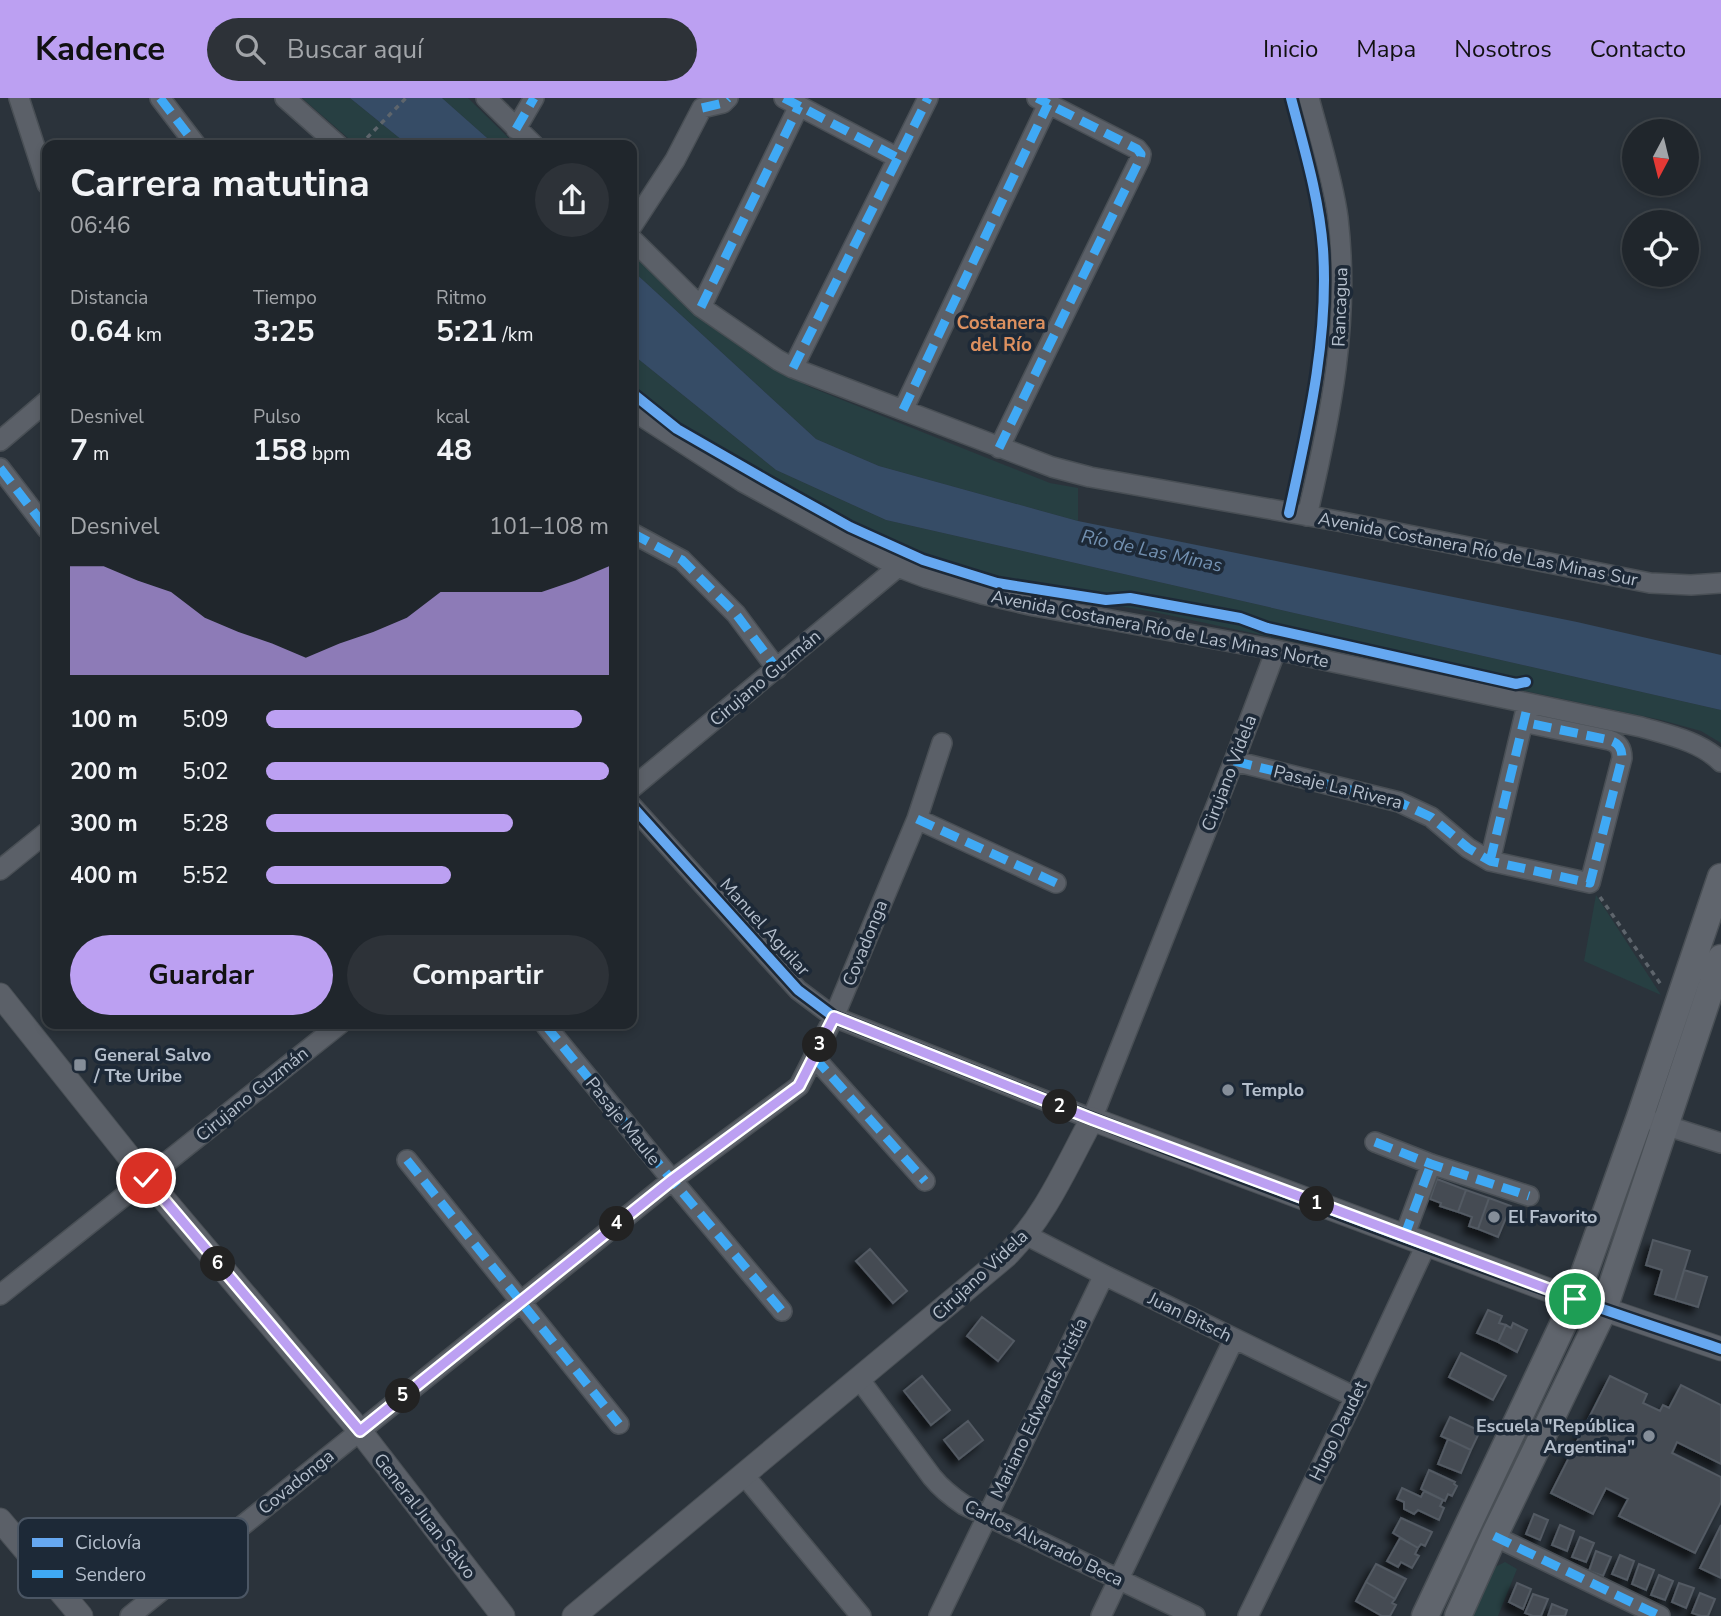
<!DOCTYPE html>
<html lang="es">
<meta charset="utf-8">
<style>
:root{--surface:#20262c;--page:#2d3238;--text:#f1f3f6;--muted:#a2a5a9;--line:#3d4348;--accent:#bca0f2}
body{margin:0;font-family:"Nunito Sans",sans-serif;background:var(--page);color:var(--text);height:100vh;display:flex;flex-direction:column;font-size:26px;white-space:nowrap}
*{box-sizing:border-box;margin:0}
p{font-size:23px;color:var(--muted)}
.icon{flex:none;width:38px;height:38px;fill:none;stroke:currentColor;stroke-width:2;stroke-linecap:round;stroke-linejoin:round}
.map{position:relative;flex:1;overflow:hidden}
.sheet{position:absolute;left:42px;top:42px;width:595px;height:889px;display:flex;flex-direction:column;background:var(--surface);border-radius:14px;box-shadow:0 4px 10px #0003,0 0 0 2px var(--line)}
.sheet>*{flex:none}
.needle{width:46px;rotate:187deg}
.fabs{position:absolute;left:1622px;top:21px;display:grid;gap:14px}
.fabs a{display:grid;place-items:center;width:77px;height:77px;border-radius:50%;background:var(--surface);box-shadow:0 4px 10px #0003,0 0 0 2px var(--line);font-size:35px}
.pin{position:absolute;display:grid;place-items:center;width:60px;height:60px;color:#fff;margin:-30px;border:4px solid #fff;border-radius:50%;box-shadow:0 2px 7px #0007}
.km{position:absolute;width:35px;height:35px;margin:-18px;border-radius:50%;background:#222;color:#fff;font-size:19px;line-height:35px;text-align:center}
.round{display:grid;place-items:center;flex:none;width:74px;height:74px;border-radius:37px;background:var(--page)}
.head{display:flex;align-items:center;justify-content:space-between;height:119px;padding:0 28px}
h1{font-size:38px;font-weight:700;line-height:52px}
.figures{display:grid;grid-template-columns:repeat(3,1fr);gap:10px;height:119px;padding:7px 28px}
.figures div{display:grid;align-content:center}
.figures b{font-size:30px;font-weight:700}
.figures small{font-size:19px;font-weight:400}
.figures p{font-size:19px}
.chart{height:196px;padding:14px 28px}
.chart p{display:flex;justify-content:space-between}
.chart svg{width:100%;height:126px;margin-top:7px;fill:var(--accent);opacity:.7}
.action{display:flex;gap:14px;margin-top:auto;padding:14px 28px}
.action a{flex:1;height:80px;border-radius:42px;background:var(--accent);color:#111;font-size:28px;font-weight:700;line-height:80px;text-align:center}
.action a+a{background:var(--page);color:var(--text)}
ul{padding:0 28px;list-style:none;font-size:23px}
li{display:grid;grid-template-columns:112px 84px 1fr;align-items:center;height:52px}
li i{height:18px;border-radius:9px;background:var(--accent)}
header{display:flex;align-items:center;gap:42px;box-sizing:border-box;height:98px;padding:0 35px;background:var(--accent);color:#111}
header strong{font-size:33px}
nav{display:flex;gap:38px;margin-inline-start:auto;font-size:24px}
.search{width:490px;height:63px;background:var(--page);display:flex;align-items:center;gap:18px;box-sizing:border-box;padding:0 24px;border-radius:38px;color:var(--muted);font-size:26px}
.map>svg:first-child{display:block}
.green{fill:#273f42}
.water{fill:#364c66}
.building{fill:#454c53;stroke:#535a63;stroke-width:2;filter:url(#shadow)}
.lines{fill:none;stroke-linecap:round;stroke-linejoin:round}
.minor-casing{stroke:#494f55;stroke-width:22}
.tertiary-casing{stroke:#494f55;stroke-width:25}
.secondary-casing{stroke:#494f55;stroke-width:29}
.path{stroke:#5e656c;stroke-width:3.5;stroke-dasharray:5 5;stroke-linecap:butt}
.minor{stroke:#5b6068;stroke-width:19}
.tertiary{stroke:#5b6068;stroke-width:23}
.secondary{stroke:#60656d;stroke-width:26}
.quiet{stroke:#3fa9f5;stroke-width:9;stroke-dasharray:18 9;stroke-linecap:butt}
.cycleway-casing{stroke:#1d2937;stroke-width:15}
.cycleway{stroke:#66a8f1;stroke-width:10}
.route-casing{stroke:#fff;stroke-width:14}
.route{stroke:#bca0f2;stroke-width:9}
.poi-dot{fill:#858e99;stroke:#1d2937;stroke-width:2.5}
.labels{text-anchor:middle;stroke-width:7;stroke-linejoin:round;paint-order:stroke}
.street-label{font-size:18px;fill:#b5bfcc;stroke:#1d2937}
.poi-label{font-size:18px;font-weight:bold;fill:#b5bfcc;stroke:#1d2937;text-anchor:start}
.neighbourhood-label{font-size:19px;font-weight:bold;fill:#dc905f;stroke:#1d2937}
.water-label{font-size:19px;font-style:italic;fill:#7391b1;stroke:#1d2937}
.key{fill:#1d2937;stroke:#4b5664;stroke-width:2}
.key-label{font-size:19px;fill:#b5bfcc}
</style>
<header>
<strong>Kadence</strong>
<div class="search"><svg class="icon" aria-label="search" viewBox="0 0 24 24"><circle cx="10" cy="10" r="6"/><path d="M15 15l6 6"/></svg>Buscar aquí</div>
<nav><a>Inicio</a><a>Mapa</a><a>Nosotros</a><a>Contacto</a></nav>
</header>
<div class="map">
<svg width="1721" height="1518" viewBox="0 0 1721 1518">
<defs>
<filter id="shadow"><feDropShadow dx="-6" dy="6" stdDeviation="3.5" flood-color="#0009"/></filter>
</defs>
<rect width="100%" height="100%" fill="#2b333b"/>
<path class="green" d="M302,0H350L408,47H356Z
M442,0H468L516,47H495Z
M632,156L707,226L770,268L810,289L1002,366L1050,385L1078,390V423L879,368L816,341L632,172Z
M632,256L776,372L886,422L1721,612V645L1701,633L1661,622L1154,514L1006,489L965,478L871,443L782,397L651,317L632,302Z
M1596,797L1661,897L1584,863Z
M1505,1464L1517,1471L1498,1518H1471L1493,1470Z"/>
<path class="water" d="M350,0H442L495,47H408Z
M632,172L816,341L879,368L1078,423L1577,524L1721,557V612L886,422L776,372L632,256Z"/>
<path class="building" d="M1437,1081L1466,1092L1458,1114L1440,1108L1441,1105L1430,1101Z
M1466,1092L1489,1100L1478,1131L1469,1128L1472,1119L1458,1114Z
M1489,1100L1511,1108L1498,1139L1478,1131Z
M1653,1142L1690,1153L1675,1202L1655,1196L1662,1172L1646,1167Z
M870,1151L907,1193L893,1205L856,1163Z
M1684,1172L1707,1179L1698,1209L1675,1202Z
M1488,1212L1502,1218L1499,1225L1506,1227L1498,1244L1477,1235Z
M982,1219L1014,1243L998,1263L967,1238Z
M1513,1225L1527,1232L1517,1254L1498,1244L1506,1227L1511,1230Z
M1461,1255L1506,1278L1493,1302L1449,1279Z
M922,1278L950,1312L931,1327L904,1293Z
M1610,1278L1647,1296L1643,1305L1660,1313L1663,1307L1669,1310L1681,1287L1721,1307V1366L1677,1344L1672,1355L1721,1379V1404L1695,1455L1619,1418L1628,1401L1606,1390L1593,1416L1551,1395Z
M1450,1319L1480,1333L1471,1352L1441,1338Z
M968,1323L983,1342L959,1361L944,1342Z
M1448,1341L1471,1352L1461,1375L1438,1366Z
M1429,1372L1455,1384L1454,1386L1457,1388L1452,1398L1448,1396L1445,1403L1421,1391Z
M1402,1390L1421,1399L1424,1393L1443,1402L1440,1408L1444,1410L1439,1422L1418,1412L1414,1416L1404,1411V1404L1397,1401Z
M1534,1416L1548,1422L1540,1442L1526,1436Z
M1401,1420L1432,1434L1425,1448L1421,1446L1418,1450L1393,1435Z
M1560,1427L1574,1433L1567,1453L1552,1447Z
M1721,1427V1480L1700,1470Z
M1580,1439L1594,1445L1586,1464L1572,1459Z
M1400,1440L1418,1450L1415,1456L1419,1458L1412,1470L1401,1464L1398,1469L1387,1463Z
M1596,1453L1611,1459L1603,1478L1589,1473Z
M1620,1457L1634,1463L1627,1482L1612,1476Z
M1376,1466L1406,1481L1395,1501L1366,1484Z
M1639,1466L1654,1472L1646,1492L1632,1486Z
M1659,1477L1673,1483L1665,1502L1651,1497Z
M1366,1484L1395,1501L1392,1505L1396,1507L1390,1518H1382L1356,1503Z
M1517,1485L1531,1491L1523,1511L1509,1504Z
M1679,1485L1694,1490L1686,1510L1672,1504Z
M1700,1495L1715,1501L1708,1518H1701L1692,1515Z
M1533,1496L1548,1501L1541,1518H1533L1525,1515Z
M1552,1506L1567,1512L1565,1518H1548Z"/>
<g class="lines">
<defs>
<path id="minor" d="M19,0L47,86
M160,0L196,47
M285,0L338,47
M486,0L534,47
M784,0L898,60
M516,31L534,0
M632,128L675,62L702,10L723,5L728,0
M632,141L701,209L778,262L793,270L1052,369L1090,379L1343,424L1650,485L1691,487L1721,485
M701,209L799,8
M793,270L928,0
M632,312L743,384L898,469L927,480L982,496L1034,508L1276,552L1641,629C1668,637 1700,643 1721,664
M903,312L1048,6
M0,343L47,303
M999,350L1140,61L1141,56L1137,51L1037,0
M0,370L47,431
M1307,418C1331,317 1350,224 1338,120C1333,82 1319,38 1309,0
M632,435L682,462L736,516L777,571
M1234,663L1399,704L1431,719L1468,750L1490,763L1590,785L1622,660C1622,650 1619,645 1609,642L1523,624
M632,690L898,469
M632,708L798,892L834,919L1092,1021L1234,663L1276,552
M917,721L1056,785
M1490,763L1526,611
M0,772L47,734
M546,928L672,1082L782,1213
M814,959L925,1083
M1655,1024L1721,1045
M1375,1044L1431,1066L1529,1098
M407,1062L619,1326
M1026,1137L1104,1177L1355,1299
M1404,1139L1431,1066
M0,1197L340,926
M860,1282L932,1379C941,1390 952,1399 964,1407L1195,1518
M744,1377L861,1518
M1494,1438L1660,1518
M130,1518L672,1082L799,988L834,919L917,721L942,645
M939,1518L1104,1177
M1101,1518L1234,1241
M1248,1518L1355,1299L1426,1147"/>
<path id="tertiary" d="M0,897L146,1080L360,1333L503,1518
M0,1422L81,1518
M574,1518L1006,1158C1045,1119 1066,1069 1092,1021L1559,1196L1721,1251"/>
<path id="secondary" d="M1425,1518L1575,1201L1640,1019L1721,779
M1458,1518L1494,1438L1604,1211L1721,860"/>
</defs>
<use href="#minor" class="minor-casing"/>
<use href="#tertiary" class="tertiary-casing"/>
<use href="#secondary" class="secondary-casing"/>
<path class="path" d="M360,47L406,0
M1600,799L1662,888"/>
<use href="#minor" class="minor"/>
<use href="#tertiary" class="tertiary"/>
<use href="#secondary" class="secondary"/>
<path class="quiet" d="M160,0L196,47
M784,0L898,60
M702,10L723,5L728,0
M516,31L534,0
M701,209L799,8
M793,270L928,0
M903,312L1048,6
M999,350L1140,61L1141,56L1137,51L1037,0
M0,370L47,431
M632,435L682,462L736,516L777,571
M1234,663L1399,704L1431,719L1468,750L1490,763L1590,785L1622,660C1622,650 1619,645 1609,642L1523,624
M917,721L1056,785
M1490,763L1528,606
M546,928L672,1082L782,1213
M814,959L925,1083
M1375,1044L1431,1066L1529,1098
M407,1062L619,1326
M1404,1139L1431,1066
M1494,1438L1660,1518"/>
<defs>
<path id="cycleway" d="M632,295L677,331L771,385L850,429L923,462L997,485L1106,502L1130,500L1240,520L1267,530L1516,586L1526,584
M1289,415C1308,328 1329,240 1323,151C1319,99 1304,50 1291,0
M632,708L798,892L834,919C1078,1016 1323,1112 1571,1200C1621,1218 1671,1234 1721,1251"/>
</defs>
<use href="#cycleway" class="cycleway-casing"/>
<use href="#cycleway" class="cycleway"/>
</g>
<g class="lines">
<defs>
<path id="route" d="M146,1080L360,1333L672,1082L799,988L834,919L1092,1021L1575,1201"/>
</defs>
<use href="#route" class="route-casing"/>
<use href="#route" class="route"/>
</g>
<g class="poi-dot">
<rect x="73" y="960" width="14" height="14" rx="3.5"/>
<circle cx="1228" cy="992" r="7"/>
<circle cx="1494" cy="1119" r="7"/>
<circle cx="1649" cy="1338" r="7"/>
</g>
<g class="labels">
<g class="street-label">
<text transform="translate(1340 209) rotate(-88)" y="6">Rancagua</text>
<text transform="translate(1478 451) rotate(11)" y="6">Avenida Costanera Río de Las Minas Sur</text>
<text transform="translate(1160 531) rotate(11)" y="6">Avenida Costanera Río de Las Minas Norte</text>
<text transform="translate(765 580) rotate(-40)" y="6">Cirujano Guzmán</text>
<text transform="translate(1229 675) rotate(-69)" y="6">Cirujano Videla</text>
<text transform="translate(1338 689) rotate(14)" y="6">Pasaje La Rivera</text>
<text transform="translate(765 829) rotate(48)" y="6">Manuel Aguilar</text>
<text transform="translate(865 845) rotate(-68)" y="6">Covadonga</text>
<text transform="translate(252 996) rotate(-39)" y="6">Cirujano Guzmán</text>
<text transform="translate(623 1023) rotate(51)" y="6">Pasaje Maule</text>
<text transform="translate(980 1177) rotate(-43)" y="6">Cirujano Videla</text>
<text transform="translate(1190 1219) rotate(26)" y="6">Juan Bitsch</text>
<text transform="translate(1039 1310) rotate(-64)" y="6">Mariano Edwards Aristía</text>
<text transform="translate(1338 1333) rotate(-64)" y="6">Hugo Daudet</text>
<text transform="translate(296 1384) rotate(-39)" y="6">Covadonga</text>
<text transform="translate(425 1418) rotate(52)" y="6">General Juan Salvo</text>
<text transform="translate(1044 1445) rotate(26)" y="6">Carlos Alvarado Beca</text>
</g>
<g class="poi-label">
<text x="94" y="963">General Salvo<tspan x="94" dy="21">/ Tte Uribe</tspan></text>
<text x="1242" y="998">Templo</text>
<text x="1508" y="1125">El Favorito</text>
<text x="1635" y="1334" text-anchor="end">Escuela "República<tspan x="1635" dy="21">Argentina"</tspan></text>
</g>
<g class="neighbourhood-label">
<text x="1001" y="231">Costanera<tspan x="1001" dy="22">del Río</tspan></text>
</g>
<g class="water-label">
<text transform="translate(1152 452) rotate(12)" y="7">Río de Las Minas</text>
</g>
</g>
<rect x="18" y="1420" width="230" height="80" rx="10" class="key"/>
<rect x="32" y="1440" width="31" height="9" fill="#66a8f1"/>
<rect x="32" y="1472" width="31" height="8" fill="#3fa9f5"/>
<g class="key-label">
<text x="75" y="1451">Ciclovía</text>
<text x="75" y="1483">Sendero</text>
</g>
</svg>
<div class="fabs">
<a><svg class="needle" viewBox="-14 -14 28 28"><path d="M0-13l5 13h-10z" fill="#e53935"/><path d="M0 13l5-13h-10z" fill="#a2a5a9"/></svg></a>
<a><svg class="icon" aria-label="locate" viewBox="0 0 24 24"><circle cx="12" cy="12" r="6"/><path d="M12 2v4M12 18v4M2 12h4M18 12h4"/></svg></a>
</div>
<div class="pin" style="left:1575px;top:1201px;background:#1e9e55"><svg class="icon" aria-label="arrive" viewBox="0 0 24 24"><path d="M6 21V4h12l-3 4 3 4H6"/></svg></div>
<div class="pin" style="left:146px;top:1080px;background:#d93025"><svg class="icon" aria-label="check" viewBox="0 0 24 24"><path d="M5 12l5 5 9-10"/></svg></div>
<b class="km" style="left:1317px;top:1106px">1</b>
<b class="km" style="left:1060px;top:1009px">2</b>
<b class="km" style="left:820px;top:947px">3</b>
<b class="km" style="left:617px;top:1126px">4</b>
<b class="km" style="left:403px;top:1298px">5</b>
<b class="km" style="left:218px;top:1166px">6</b>
<section class="sheet">
<div class="head"><div><h1>Carrera matutina</h1><p>06:46</p></div><a class="round"><svg class="icon" aria-label="share" viewBox="0 0 24 24"><path d="M12 15V3M7 8l5-5 5 5M5 13v7h14v-7"/></svg></a></div>
<div class="figures">
<div><p>Distancia</p><b>0.64<small> km</small></b></div>
<div><p>Tiempo</p><b>3:25</b></div>
<div><p>Ritmo</p><b>5:21<small> /km</small></b></div>
</div>
<div class="figures">
<div><p>Desnivel</p><b>7<small> m</small></b></div>
<div><p>Pulso</p><b>158<small> bpm</small></b></div>
<div><p>kcal</p><b>48</b></div>
</div>
<div class="chart"><p><span>Desnivel</span>101–108 m</p>
<svg viewBox="0 0 160 44" preserveAspectRatio="none"><path d="M0 44V6L10 6L20 11L30 15L40 24L50 29L60 33L70 38L80 33L90 29L100 24L110 15L120 15L130 15L140 15L150 11L160 6V44z"/></svg>
</div>
<ul>
<li><b>100 m</b>5:09<i style="width:92%"></i></li>
<li><b>200 m</b>5:02<i style="width:100%"></i></li>
<li><b>300 m</b>5:28<i style="width:72%"></i></li>
<li><b>400 m</b>5:52<i style="width:54%"></i></li>
</ul>
<div class="action"><a>Guardar</a><a>Compartir</a></div>
</section>
</div>
